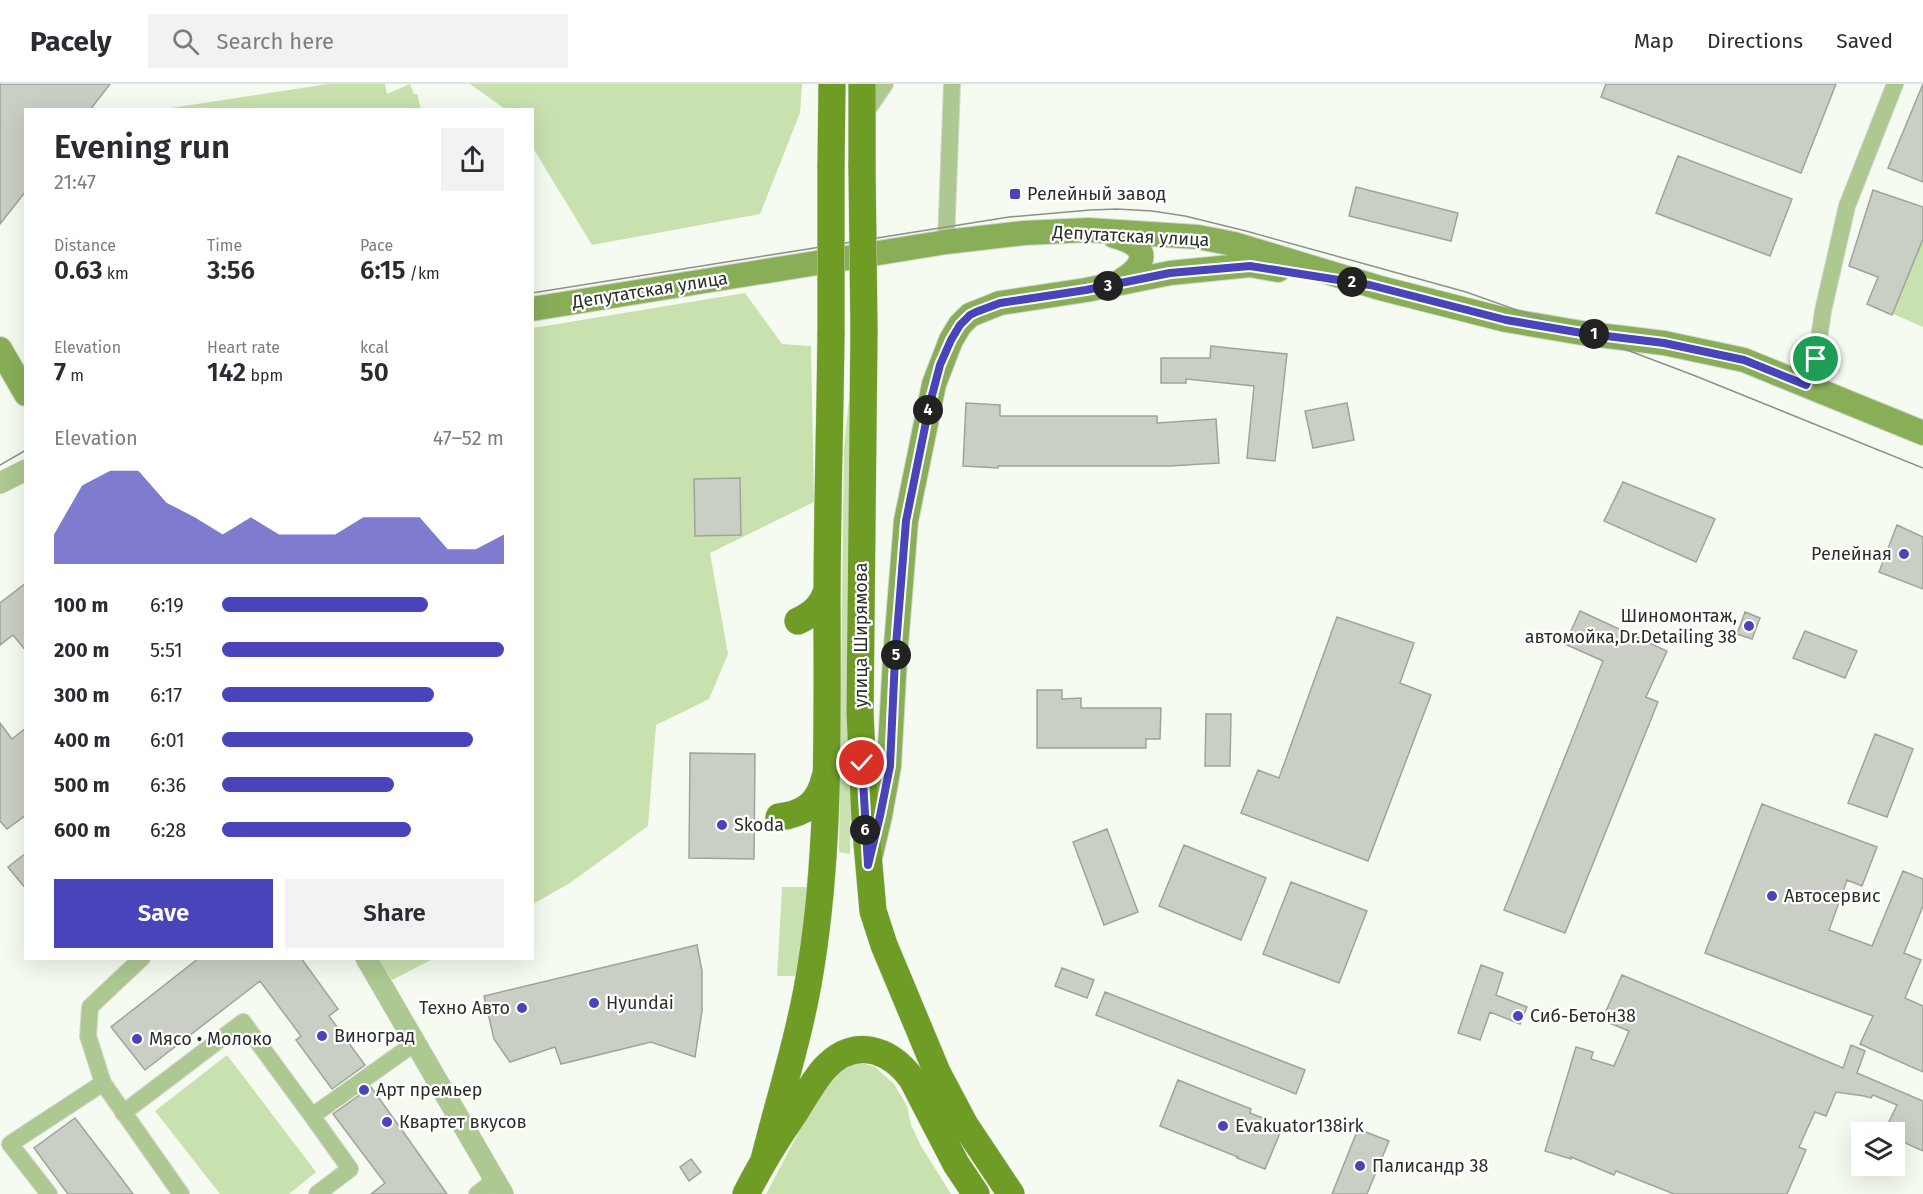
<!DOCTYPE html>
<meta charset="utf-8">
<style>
:root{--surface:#fff;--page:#f2f2f3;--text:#2b2b33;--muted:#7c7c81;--line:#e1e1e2;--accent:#4944ba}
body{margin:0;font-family:"Fira Sans",sans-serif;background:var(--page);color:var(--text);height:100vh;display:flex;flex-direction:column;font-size:22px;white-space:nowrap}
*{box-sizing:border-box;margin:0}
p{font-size:20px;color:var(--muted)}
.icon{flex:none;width:33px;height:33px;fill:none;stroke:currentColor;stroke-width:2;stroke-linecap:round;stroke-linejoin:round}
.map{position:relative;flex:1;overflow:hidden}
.details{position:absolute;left:24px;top:24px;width:510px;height:852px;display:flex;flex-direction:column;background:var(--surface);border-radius:0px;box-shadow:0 6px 24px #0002}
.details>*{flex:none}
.buttons{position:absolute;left:1851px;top:1038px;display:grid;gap:12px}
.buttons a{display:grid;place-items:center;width:54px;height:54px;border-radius:0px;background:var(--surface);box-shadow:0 6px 24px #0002;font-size:30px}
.pin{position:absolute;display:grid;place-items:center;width:51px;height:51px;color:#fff;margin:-26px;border:3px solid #fff;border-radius:50%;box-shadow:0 2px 6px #0007}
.km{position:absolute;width:30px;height:30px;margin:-15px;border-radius:50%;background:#222;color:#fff;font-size:16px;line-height:30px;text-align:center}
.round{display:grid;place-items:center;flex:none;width:63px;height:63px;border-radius:0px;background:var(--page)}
.summary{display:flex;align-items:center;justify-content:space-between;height:102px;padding:0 30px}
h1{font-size:33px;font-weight:600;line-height:45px}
.metrics{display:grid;grid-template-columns:repeat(3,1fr);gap:9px;height:102px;padding:6px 30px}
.metrics div{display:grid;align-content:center}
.metrics b{font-size:26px;font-weight:600}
.metrics small{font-size:16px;font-weight:400}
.metrics p{font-size:16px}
.chart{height:168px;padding:12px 30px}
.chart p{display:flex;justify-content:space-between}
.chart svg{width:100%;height:108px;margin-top:6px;fill:var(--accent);opacity:.7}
.cta{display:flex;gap:12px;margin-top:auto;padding:12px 30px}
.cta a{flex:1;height:69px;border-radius:0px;background:var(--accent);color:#fff;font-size:24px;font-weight:600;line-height:69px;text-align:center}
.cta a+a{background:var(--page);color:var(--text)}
ul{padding:0 30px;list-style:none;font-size:20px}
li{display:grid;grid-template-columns:96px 72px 1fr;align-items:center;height:45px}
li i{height:15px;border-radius:8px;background:var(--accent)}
header{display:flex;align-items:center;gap:36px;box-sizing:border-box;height:84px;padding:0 30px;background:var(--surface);border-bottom:2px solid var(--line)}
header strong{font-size:28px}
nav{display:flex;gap:33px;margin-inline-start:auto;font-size:21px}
.search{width:420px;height:54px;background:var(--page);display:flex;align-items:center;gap:15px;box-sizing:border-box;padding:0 21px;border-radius:0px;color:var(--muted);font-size:22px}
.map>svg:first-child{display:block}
.green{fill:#c8e1ae}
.building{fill:#cacfc5;stroke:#9fa49a;stroke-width:1.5}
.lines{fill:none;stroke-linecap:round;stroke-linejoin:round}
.minor-casing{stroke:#d2d6cd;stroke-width:18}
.tertiary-casing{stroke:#d2d6cd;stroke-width:22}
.secondary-casing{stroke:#d2d6cd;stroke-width:26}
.primary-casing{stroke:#d2d6cd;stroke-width:28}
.minor{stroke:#adc890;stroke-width:16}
.tertiary{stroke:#adc890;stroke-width:21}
.secondary{stroke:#88af58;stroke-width:24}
.primary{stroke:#6e9c24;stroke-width:27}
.tram{stroke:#8d918a;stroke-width:1.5}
.primary-bridge-casing{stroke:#d2d6cd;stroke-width:28;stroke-linecap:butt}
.primary-bridge{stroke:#6e9c24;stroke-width:27}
.route-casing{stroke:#fff;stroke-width:12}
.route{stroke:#4944ba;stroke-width:8}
.poi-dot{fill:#4944ba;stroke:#fff;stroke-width:2}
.labels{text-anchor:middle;stroke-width:4.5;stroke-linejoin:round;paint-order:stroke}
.poi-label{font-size:18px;fill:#2c2e2a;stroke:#fff;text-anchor:start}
.street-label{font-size:18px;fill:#2c2e2a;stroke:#fff}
</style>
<header>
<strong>Pacely</strong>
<div class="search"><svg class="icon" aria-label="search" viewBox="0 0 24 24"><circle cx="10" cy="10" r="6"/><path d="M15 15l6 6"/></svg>Search here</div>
<nav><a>Map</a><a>Directions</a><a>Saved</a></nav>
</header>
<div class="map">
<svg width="1923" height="1110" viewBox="0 0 1923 1110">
<rect width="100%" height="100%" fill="#f6fbf1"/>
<path class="green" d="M328,0H385L387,10L410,0L414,10H417L421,25H164Z
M470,0H802L800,29L760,130L592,161L533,64L532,26L505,25Z
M1923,152V243L1891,229Z
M745,209L782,260L811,262L814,418L710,469L728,570L709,615L656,641L648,742L570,799L533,820V244Z
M851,295L856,361L850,770L839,768L844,364Z
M782,803H811L798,892H777Z
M379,875H433L392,896Z
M227,971L316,1088L289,1110H220L155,1027Z
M863,979L875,983L894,1000L907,1022L911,1041L921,1062L951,1110H766L826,997L848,981Z"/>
<path class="building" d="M0,0H110L90,26H26V107L0,140Z
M1606,0H1836L1801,89L1601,13Z
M1923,0V98L1888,84Z
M1678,72L1792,115L1770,172L1656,129Z
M1356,103L1458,129L1451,157L1349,132Z
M1873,106L1923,123V155L1892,231L1867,220L1878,193L1849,182Z
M1211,262L1287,270L1275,377L1247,374L1254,302L1186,295V299H1161V274H1210Z
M966,319L1000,321V332H1157V339L1216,335L1219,379L1169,382H998V384L963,382Z
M1347,319L1354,356L1313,364L1305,327Z
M740,394L741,451L695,452L694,395Z
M1623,398L1715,435L1696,478L1604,437Z
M1897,441L1923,453V505L1879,488Z
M26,499V567L13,551L0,561V519Z
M1580,527L1667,567L1646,613L1658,618L1565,849L1504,826L1603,577L1565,560Z
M1745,528L1760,534L1752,555L1737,550Z
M1337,533L1414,559L1400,599L1431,611L1368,777L1241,729L1258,686L1279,694Z
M1805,547L1857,567L1845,594L1793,574Z
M1037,606H1062V615L1081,614V624H1161L1160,655H1146V664H1037Z
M1206,630H1231L1230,682H1205Z
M0,639L12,655L26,644V731L7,745L0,737Z
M1875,650L1913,665L1887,733L1848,719Z
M690,669L755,670L754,775L689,774Z
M1762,720L1877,763L1862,802L1847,796L1829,846L1872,862L1903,787L1923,795V822L1904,869L1921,876L1905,914L1923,922V988L1860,960L1873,932L1705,869Z
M1107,745L1138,828L1104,841L1073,758Z
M1184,761L1266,794L1241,856L1159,822Z
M26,769V805L8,783Z
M1291,798L1367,827L1339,899L1263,870Z
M697,861L702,887V927L695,973L651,958L561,980L555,963L510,978L494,955L484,912Z
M199,874H301L338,925L329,932L365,981L332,1005L296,956L301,952L260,897L145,986L111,943Z
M1481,881L1503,889L1496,911L1527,923L1520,940L1490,928L1480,956L1458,949Z
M1062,884L1094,896L1087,914L1055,902Z
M1622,891L1843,984L1851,961L1865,967L1857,989L1923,1017V1067L1894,1054V1048H1884L1897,1021L1873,1011L1871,1014L1864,1012L1836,1008L1826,1032L1815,1028L1799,1063L1806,1066L1787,1110H1674L1616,1087L1614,1091L1571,1073V1075L1545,1067L1576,963L1593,968L1591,975L1614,982L1629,947L1602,936Z
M1105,908L1305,986L1296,1010L1096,931Z
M1178,996L1251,1025L1250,1029L1283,1042L1265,1085L1237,1074L1238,1073L1160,1042Z
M371,1003L404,1049L447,1110H371L385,1099L333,1030Z
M75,1034L118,1090L133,1110H68L34,1064Z
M1358,1045L1389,1057L1367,1110H1332Z
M691,1075L701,1088L689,1097L680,1083Z"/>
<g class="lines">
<defs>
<path id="minor" d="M864,31L885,0
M946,158L952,0
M1806,301L1816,275L1823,227L1847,122L1895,0
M142,874L90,923L88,952L103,999L181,1110
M123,1029L243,938L312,1032
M49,1110L10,1060L103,999
M317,1110L350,1085L312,1032L415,959
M477,1110L495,1096"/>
<path id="tertiary" d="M0,399L26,386
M366,874L503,1110"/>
<path id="secondary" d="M1114,152C1129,156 1152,165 1136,185C1131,191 1123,195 1117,200
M532,225L946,158L1024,149L1088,146L1198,153L1234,160L1380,204L1506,236L1582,249L1664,259L1744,276L1923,349
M0,265L26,310
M871,770L880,732L889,682L895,574L906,437L934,300L951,256L960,241L970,231L1000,219L1086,206L1170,189L1250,181L1278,186"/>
<path id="primary" d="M862,0V83
M831,83L832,0
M864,247L860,629L865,736L873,827L884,861L937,988L965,1041L1011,1110
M798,537C813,530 822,522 827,506
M779,733C805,730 819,719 825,693
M764,1076C780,1012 801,948 811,882C830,763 827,642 827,521C827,430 830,340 831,249
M746,1110C760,1082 776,1056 794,1030C804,1015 813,997 825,984C854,953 889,964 912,995L956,1080L976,1110"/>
</defs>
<use href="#minor" class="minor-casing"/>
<use href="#tertiary" class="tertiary-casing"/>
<use href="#secondary" class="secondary-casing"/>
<use href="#primary" class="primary-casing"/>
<use href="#minor" class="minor"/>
<use href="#tertiary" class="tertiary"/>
<use href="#secondary" class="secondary"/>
<use href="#primary" class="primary"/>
<path class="tram" d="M532,209L1009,133L1090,126L1117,125L1152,127L1185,132L1246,147L1466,208L1582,249L1693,291L1923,384
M0,381L26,366"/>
<defs>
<path id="primary-bridge" d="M862,83L864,247
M831,249V83"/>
</defs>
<use href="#primary-bridge" class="primary-bridge-casing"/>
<use href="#primary-bridge" class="primary-bridge"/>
</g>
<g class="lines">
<defs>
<path id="route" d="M862,679L868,781L880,732L890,682L895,574L906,437L929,323L940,281L951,256L960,241L970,231L976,228L1000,219L1086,206L1170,189L1250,182L1370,201L1506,236L1582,249L1664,259L1744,276L1806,301L1816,275"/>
</defs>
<use href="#route" class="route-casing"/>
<use href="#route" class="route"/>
</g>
<g class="poi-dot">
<rect x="1009" y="104" width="12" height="12" rx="3"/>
<circle cx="1904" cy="470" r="6"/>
<circle cx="1749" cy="542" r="6"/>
<circle cx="722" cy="741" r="6"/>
<circle cx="1772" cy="812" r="6"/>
<circle cx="594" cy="919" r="6"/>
<circle cx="522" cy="924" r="6"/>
<circle cx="1518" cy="932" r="6"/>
<circle cx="322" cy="952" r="6"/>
<circle cx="137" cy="955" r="6"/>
<circle cx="364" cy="1006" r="6"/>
<circle cx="387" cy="1038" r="6"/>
<circle cx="1223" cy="1042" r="6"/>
<circle cx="1360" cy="1082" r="6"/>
</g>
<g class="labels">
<g class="poi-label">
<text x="1027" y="116">Релейный завод</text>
<text x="1892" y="476" text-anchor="end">Релейная</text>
<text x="1737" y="538" text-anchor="end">Шиномонтаж,<tspan x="1737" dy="21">автомойка,Dr.Detailing 38</tspan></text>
<text x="734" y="747">Skoda</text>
<text x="1784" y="818">Автосервис</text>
<text x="606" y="925">Hyundai</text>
<text x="510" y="930" text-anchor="end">Техно Авто</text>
<text x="1530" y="938">Сиб-Бетон38</text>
<text x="334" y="958">Виноград</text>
<text x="149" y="961">Мясо • Молоко</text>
<text x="376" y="1012">Арт премьер</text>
<text x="399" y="1044">Квартет вкусов</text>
<text x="1235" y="1048">Evakuator138irk</text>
<text x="1372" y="1088">Палисандр 38</text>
</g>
<g class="street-label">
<text transform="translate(1131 152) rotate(3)" y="6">Депутатская улица</text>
<text transform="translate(650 206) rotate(-9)" y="6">Депутатская улица</text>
<text transform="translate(861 551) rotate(-90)" y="6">улица Ширямова</text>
</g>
</g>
</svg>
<div class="buttons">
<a><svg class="icon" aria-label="layers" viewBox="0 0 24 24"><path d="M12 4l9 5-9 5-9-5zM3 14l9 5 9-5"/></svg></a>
</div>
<div class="pin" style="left:1816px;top:275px;background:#1e9e55"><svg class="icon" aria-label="arrive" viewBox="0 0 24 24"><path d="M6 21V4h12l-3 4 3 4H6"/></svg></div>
<div class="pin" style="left:862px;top:679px;background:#d93025"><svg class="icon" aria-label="check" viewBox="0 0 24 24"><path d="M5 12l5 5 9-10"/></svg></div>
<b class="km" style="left:1594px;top:250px">1</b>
<b class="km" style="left:1352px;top:198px">2</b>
<b class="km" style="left:1108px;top:202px">3</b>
<b class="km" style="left:928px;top:326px">4</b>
<b class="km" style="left:896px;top:571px">5</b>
<b class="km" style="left:865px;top:746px">6</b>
<section class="details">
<div class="summary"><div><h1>Evening run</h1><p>21:47</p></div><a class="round"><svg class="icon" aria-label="share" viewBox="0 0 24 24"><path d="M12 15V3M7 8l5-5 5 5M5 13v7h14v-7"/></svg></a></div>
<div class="metrics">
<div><p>Distance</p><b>0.63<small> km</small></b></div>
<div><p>Time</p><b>3:56</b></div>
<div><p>Pace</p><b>6:15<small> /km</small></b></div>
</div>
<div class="metrics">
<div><p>Elevation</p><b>7<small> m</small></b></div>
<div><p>Heart rate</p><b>142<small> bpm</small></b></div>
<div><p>kcal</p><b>50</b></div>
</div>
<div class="chart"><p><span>Elevation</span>47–52 m</p>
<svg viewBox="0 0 160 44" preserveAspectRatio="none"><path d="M0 44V32L10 12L20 6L30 6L40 19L50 25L60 32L70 25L80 32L90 32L100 32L110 25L120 25L130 25L140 38L150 38L160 32V44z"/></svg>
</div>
<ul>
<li><b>100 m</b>6:19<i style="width:73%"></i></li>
<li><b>200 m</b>5:51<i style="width:100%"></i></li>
<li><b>300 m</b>6:17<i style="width:75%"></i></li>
<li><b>400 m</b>6:01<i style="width:89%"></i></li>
<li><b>500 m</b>6:36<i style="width:61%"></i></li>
<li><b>600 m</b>6:28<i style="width:67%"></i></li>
</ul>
<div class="cta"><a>Save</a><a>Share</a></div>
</section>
</div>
